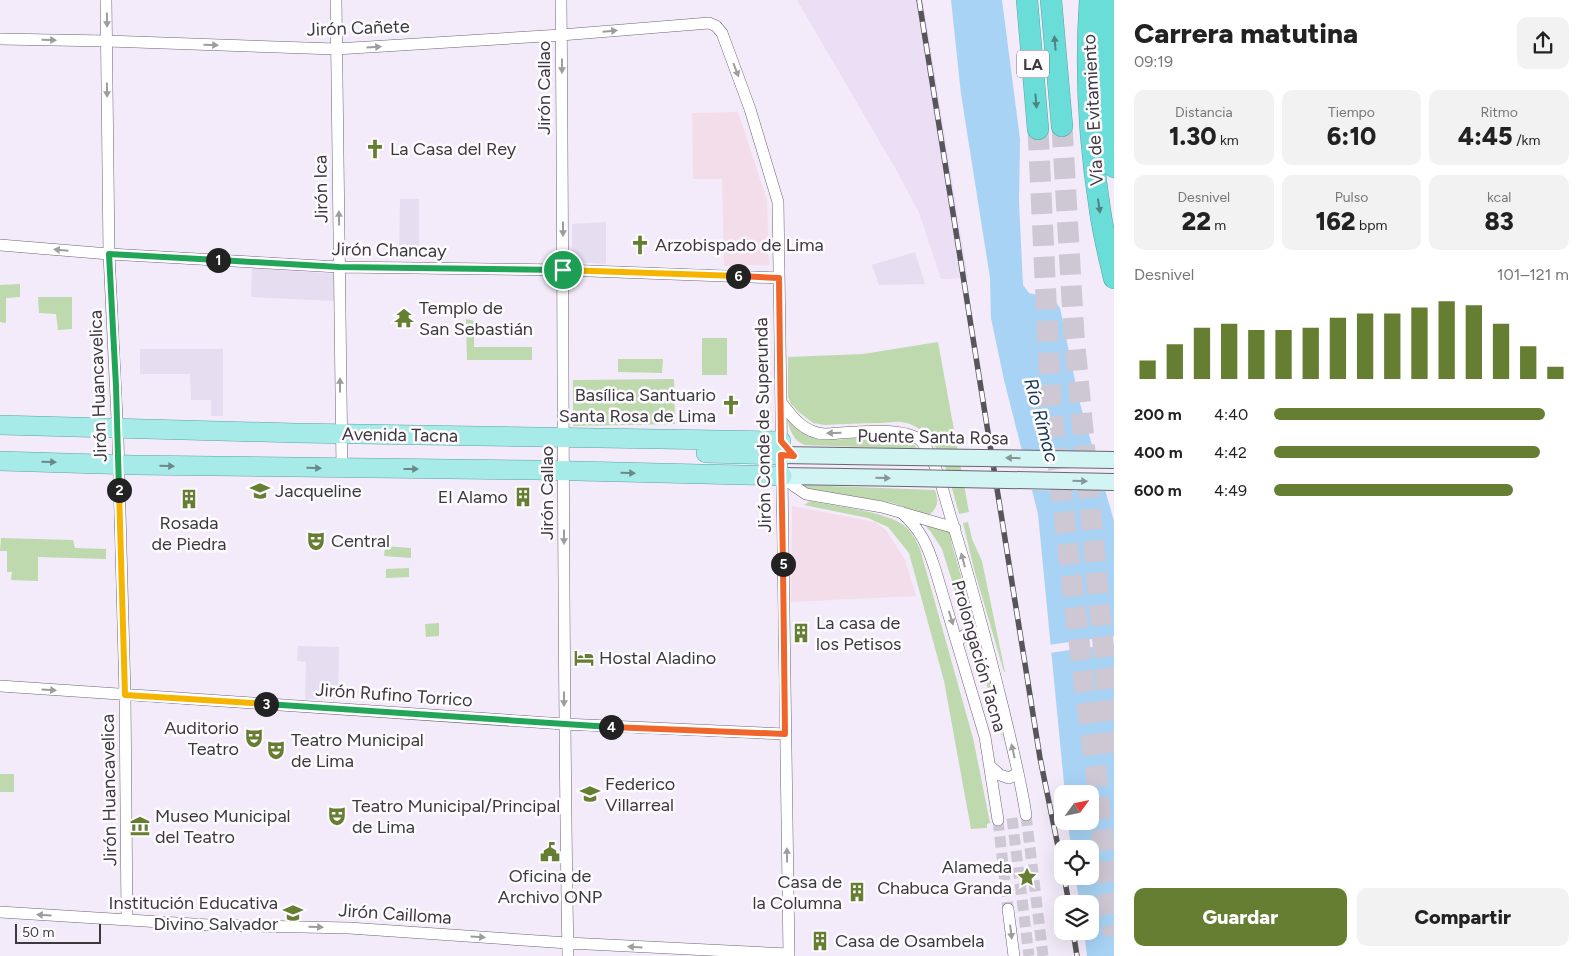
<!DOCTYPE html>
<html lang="es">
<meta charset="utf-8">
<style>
:root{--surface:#fff;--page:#f2f2f2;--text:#222;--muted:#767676;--accent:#657e31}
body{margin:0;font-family:Figtree,sans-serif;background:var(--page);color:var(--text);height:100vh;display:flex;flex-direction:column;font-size:19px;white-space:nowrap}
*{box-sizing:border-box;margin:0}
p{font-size:16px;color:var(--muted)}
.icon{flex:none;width:28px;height:28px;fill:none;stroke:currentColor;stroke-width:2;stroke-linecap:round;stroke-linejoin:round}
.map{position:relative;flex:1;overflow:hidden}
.side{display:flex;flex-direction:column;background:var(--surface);width:475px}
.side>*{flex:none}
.needle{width:32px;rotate:57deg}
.tools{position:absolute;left:1054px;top:785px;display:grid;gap:10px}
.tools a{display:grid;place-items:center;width:45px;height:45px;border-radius:10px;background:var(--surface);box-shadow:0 5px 20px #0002;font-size:25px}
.scale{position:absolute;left:15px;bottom:12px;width:86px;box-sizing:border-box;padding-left:5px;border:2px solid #3c383e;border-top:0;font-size:14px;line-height:18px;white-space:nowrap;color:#3c383e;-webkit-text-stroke:4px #fdfbfe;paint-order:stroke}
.pin{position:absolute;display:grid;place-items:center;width:42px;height:42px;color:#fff;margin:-21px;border:2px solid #fff;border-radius:50%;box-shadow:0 1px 5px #0007}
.km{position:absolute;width:25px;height:25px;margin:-12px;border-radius:50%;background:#222;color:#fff;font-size:14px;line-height:25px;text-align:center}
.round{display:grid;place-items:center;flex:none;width:52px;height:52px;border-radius:10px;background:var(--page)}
.overview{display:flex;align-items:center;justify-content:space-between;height:85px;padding:0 20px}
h1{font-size:28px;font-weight:800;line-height:38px}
.figures{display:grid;grid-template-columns:repeat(3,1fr);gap:8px;height:85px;padding:5px 20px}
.figures div{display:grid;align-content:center;border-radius:10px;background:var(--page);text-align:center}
.figures b{font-size:25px;font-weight:800}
.figures small{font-size:14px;font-weight:400}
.figures p{font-size:14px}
.chart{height:140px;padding:10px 20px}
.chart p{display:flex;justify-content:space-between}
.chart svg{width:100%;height:90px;margin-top:5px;stroke:var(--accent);stroke-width:6}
.cta{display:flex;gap:10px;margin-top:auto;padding:10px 20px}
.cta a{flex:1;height:58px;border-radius:10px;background:var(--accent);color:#fff;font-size:20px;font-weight:800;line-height:58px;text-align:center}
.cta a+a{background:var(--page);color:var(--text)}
ul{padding:0 20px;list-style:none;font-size:16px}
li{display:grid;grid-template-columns:80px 60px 1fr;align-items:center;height:38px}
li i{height:12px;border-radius:6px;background:var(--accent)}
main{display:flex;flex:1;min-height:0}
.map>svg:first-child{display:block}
.built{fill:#eadff4}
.industrial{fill:#e7ddf1}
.education{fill:#f4ddea}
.green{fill:#bdd9ad}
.water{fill:#a8d3f5}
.pier{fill:#f3ebfa}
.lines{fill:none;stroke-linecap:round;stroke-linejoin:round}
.street-tunnel{stroke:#cec7d4;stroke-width:11;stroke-dasharray:11 5.5;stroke-linecap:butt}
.highway-tunnel{stroke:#cec7d4;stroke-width:21;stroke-dasharray:21 11;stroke-linecap:butt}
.street-casing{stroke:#6c6572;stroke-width:12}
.secondary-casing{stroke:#6c6572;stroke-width:18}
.primary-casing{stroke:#5aa3a3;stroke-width:20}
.highway-casing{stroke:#5aa3a3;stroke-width:22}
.street{stroke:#fff;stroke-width:11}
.secondary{stroke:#d2f5f4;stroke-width:16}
.primary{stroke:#a6ebe8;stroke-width:19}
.highway{stroke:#6addd9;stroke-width:21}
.rail-casing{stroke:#58545b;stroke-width:5.5}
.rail{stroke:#fdfbfe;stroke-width:4;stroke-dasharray:11;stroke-linecap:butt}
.secondary-bridge-casing{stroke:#6c6572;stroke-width:18;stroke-linecap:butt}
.secondary-bridge{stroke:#d2f5f4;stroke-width:16}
.oneway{fill:#9e9c9e}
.oneway2{fill:#518284}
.oneway3{fill:#879699}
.oneway4{fill:#6c898a}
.split-1-casing{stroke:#fff;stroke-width:10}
.split-2-casing{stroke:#fff;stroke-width:10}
.split-3-casing{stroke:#fff;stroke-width:10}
.split-4-casing{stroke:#fff;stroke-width:10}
.split-5-casing{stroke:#fff;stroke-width:10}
.split-6-casing{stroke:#fff;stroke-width:10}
.split-7-casing{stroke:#fff;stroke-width:10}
.split-1{stroke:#22a559;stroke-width:6}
.split-2{stroke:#22a559;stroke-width:6}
.split-3{stroke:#f5b400;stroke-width:6}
.split-4{stroke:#22a559;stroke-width:6}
.split-5{stroke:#f0652b;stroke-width:6}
.split-6{stroke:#f0652b;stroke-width:6}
.split-7{stroke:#f5b400;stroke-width:6}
.labels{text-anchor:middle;stroke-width:5;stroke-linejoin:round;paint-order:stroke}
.shield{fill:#fdfbfe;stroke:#767278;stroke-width:1}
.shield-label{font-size:16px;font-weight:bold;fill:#3c383e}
.street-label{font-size:18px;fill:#3c383e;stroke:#fdfbfe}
.poi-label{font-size:18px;fill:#3c383e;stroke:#fdfbfe;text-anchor:start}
.water-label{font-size:19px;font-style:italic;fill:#17374e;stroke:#fdfbfe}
</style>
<main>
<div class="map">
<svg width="1114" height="956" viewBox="0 0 1114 956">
<rect width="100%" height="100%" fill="#f3ebfa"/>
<path class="built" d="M797,0H923L968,278L941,279L920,215L898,173Z"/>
<path class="industrial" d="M400,199H419V257H399Z
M606,222V264L575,262L572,258V224Z
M915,252L925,284L879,285L872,265Z
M252,268L336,274L335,301L251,297Z
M140,349H223V416H211V400H191L190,374H140Z
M298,646L339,647L338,699H305L306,662L297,661Z"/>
<path class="education" d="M738,112L767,200L769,265L724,266L722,179H693L692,113Z
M792,506L875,522L886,530L905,560L916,596L791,602Z"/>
<path class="green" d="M20,284V297L6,298V323L0,322V285Z
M38,297H72V329L58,330L56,314L39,313Z
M466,319L474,321V347H532V360H467Z
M702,338H727V375H702Z
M938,342L969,512L959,514C951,483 940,428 902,422C894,421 886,423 879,423C861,423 843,424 825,425L813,423L800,413L791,404L788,397V357L863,354Z
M618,359H663L662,373L618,372Z
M674,379L675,424L573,426V380Z
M787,417C793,424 801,434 810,437C840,448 896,422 918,449L805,445C793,441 789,429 787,417Z
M801,485L935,490C939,502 938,507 929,515L911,510L893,503L804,488Z
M810,501C834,506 882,511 902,524C911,530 916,540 920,549L973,738L990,823L987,824V828L971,829L944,681L909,553L888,527L868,518L804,505Z
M968,522L972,539L982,561L1005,672H1004L974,569L963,523Z
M923,523L946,530L950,533L952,545L976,628L967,629L942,549L931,532Z
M1,538L73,540L75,548L106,549V559L38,557V581L11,580L12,572H7V551H0Z
M385,546L411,548V558L384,556Z
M409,568V577L386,578V569Z
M439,623V636L426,637L425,624Z
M982,649L992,685L1003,742L977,650Z
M0,774H14V792H0Z"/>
<path class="water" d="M951,0H1002L1020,139L1019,202L1023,285L1029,293L1054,299L1060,308L1079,400L1114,521V956H1087L1084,931H1090V904H1080L1075,876H1090V849H1071L1068,821H1090V794H1065L1038,514L1004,380L991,318L990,278L961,94Z"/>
<path class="pier" d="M1020,452L1097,453L1108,491L1029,490Z
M1114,636V644L1049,653L1048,645Z"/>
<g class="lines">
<path class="street-tunnel" d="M1026,815L1043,956
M1012,818L1029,956
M998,820L1008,909"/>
<path class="highway-tunnel" d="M1062,126L1074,335L1114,760
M1038,129L1051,405L1082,666L1096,771L1110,911L1114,935"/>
<defs>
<path id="street" d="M106,0L109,254L118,439L125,695L127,920
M336,0L342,468
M561,0C564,319 562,637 568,956
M0,39L107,41L336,49L561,35L709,23L716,26L722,33L750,109L778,202L789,956
M0,245L109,254L339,267L563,270L779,278
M781,402C792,417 804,433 825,434C848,433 904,425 921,441C935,455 945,499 951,518C971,582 988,647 1004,712C1012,746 1021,781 1026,815
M782,476L794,486L806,494L882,507L955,528
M901,512C921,530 927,544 935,569L985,737L998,820
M958,641C968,631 971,629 985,636
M0,686L564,724L785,734
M990,766L1000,775L1009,778L1018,773
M1008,909L1014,956
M0,912L209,925L349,928L568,943L789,954"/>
<path id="secondary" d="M781,455L908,457
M782,476L908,478"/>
<path id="primary" d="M0,425L296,433L781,441
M706,453L781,455
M0,461L133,465L535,470L782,476"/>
<path id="highway" d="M1027,0L1038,129
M1051,0L1062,126
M1090,0C1085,70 1089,141 1100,210C1103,233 1109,256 1114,278
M1111,0C1105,56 1108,111 1114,167"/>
</defs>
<use href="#street" class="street-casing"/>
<use href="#secondary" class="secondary-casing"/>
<use href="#primary" class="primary-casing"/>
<use href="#highway" class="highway-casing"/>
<use href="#street" class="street"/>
<use href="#secondary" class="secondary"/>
<use href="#primary" class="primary"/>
<use href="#highway" class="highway"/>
<defs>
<path id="rail" d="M919,0L1040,758L1062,866
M1064,876L1069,904
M1073,931L1077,956"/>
</defs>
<use href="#rail" class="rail-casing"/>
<use href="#rail" class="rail"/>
<defs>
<path id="secondary-bridge" d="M908,457L1114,460
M908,478L1114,482"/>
</defs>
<use href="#secondary-bridge" class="secondary-bridge-casing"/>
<use href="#secondary-bridge" class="secondary-bridge"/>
</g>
<defs><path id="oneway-solid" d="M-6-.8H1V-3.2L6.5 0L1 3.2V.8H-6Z" transform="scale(1.25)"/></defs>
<g class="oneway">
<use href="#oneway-solid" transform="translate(107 20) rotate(89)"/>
<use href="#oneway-solid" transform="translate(610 31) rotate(-5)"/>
<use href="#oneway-solid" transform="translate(49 40) rotate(1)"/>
<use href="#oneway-solid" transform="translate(211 45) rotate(2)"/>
<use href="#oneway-solid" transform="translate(374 47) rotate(-4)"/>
<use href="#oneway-solid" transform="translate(562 66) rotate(90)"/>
<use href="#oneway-solid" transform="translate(736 70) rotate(69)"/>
<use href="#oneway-solid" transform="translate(107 90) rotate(89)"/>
<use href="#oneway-solid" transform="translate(339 218) rotate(-91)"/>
<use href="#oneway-solid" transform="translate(563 229) rotate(90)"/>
<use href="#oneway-solid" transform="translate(61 250) rotate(-175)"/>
<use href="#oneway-solid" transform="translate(340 385) rotate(-90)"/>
<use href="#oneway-solid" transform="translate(834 433) rotate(178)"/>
<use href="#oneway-solid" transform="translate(564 537) rotate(90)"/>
<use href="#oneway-solid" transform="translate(963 560) rotate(-105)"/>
<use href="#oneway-solid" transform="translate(951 618) rotate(73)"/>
<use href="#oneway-solid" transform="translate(49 690) rotate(4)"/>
<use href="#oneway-solid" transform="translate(564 699) rotate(90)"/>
<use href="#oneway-solid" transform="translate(1013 751) rotate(-103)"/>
<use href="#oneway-solid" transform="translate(787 855) rotate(-91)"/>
<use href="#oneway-solid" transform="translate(44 915) rotate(-176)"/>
<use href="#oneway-solid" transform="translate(316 927) rotate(2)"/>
<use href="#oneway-solid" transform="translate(1011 932) rotate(83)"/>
<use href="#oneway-solid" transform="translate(478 937) rotate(4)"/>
<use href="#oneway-solid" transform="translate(635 947) rotate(-177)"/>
</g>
<g class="oneway2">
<use href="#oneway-solid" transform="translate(1055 43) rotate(-95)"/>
<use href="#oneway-solid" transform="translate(1036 101) rotate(85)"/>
<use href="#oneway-solid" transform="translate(1099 206) rotate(82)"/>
</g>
<g class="oneway3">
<use href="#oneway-solid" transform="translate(1013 458) rotate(-179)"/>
<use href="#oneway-solid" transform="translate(883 478) rotate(1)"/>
<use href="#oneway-solid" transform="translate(1080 481) rotate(1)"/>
</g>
<g class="oneway4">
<use href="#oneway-solid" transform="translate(49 462) rotate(2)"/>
<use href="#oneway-solid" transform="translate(167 466) rotate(1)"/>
<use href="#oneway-solid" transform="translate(314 468) rotate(1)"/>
<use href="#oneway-solid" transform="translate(411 469)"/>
<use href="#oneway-solid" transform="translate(628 473) rotate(1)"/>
</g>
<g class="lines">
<defs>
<path id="split-1" d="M218,260L339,267L563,270"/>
<path id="split-2" d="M119,490L116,386L109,254L218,260"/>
<path id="split-3" d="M119,490L125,695L266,704"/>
<path id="split-4" d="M266,704L611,727"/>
<path id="split-5" d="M611,727L785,734L783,564"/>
<path id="split-6" d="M738,276L779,278L781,441L794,456L781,455L783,564"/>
<path id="split-7" d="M563,270L738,276"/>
</defs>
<use href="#split-1" class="split-1-casing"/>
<use href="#split-2" class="split-2-casing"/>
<use href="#split-3" class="split-3-casing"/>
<use href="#split-4" class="split-4-casing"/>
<use href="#split-5" class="split-5-casing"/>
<use href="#split-6" class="split-6-casing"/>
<use href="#split-7" class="split-7-casing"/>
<use href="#split-1" class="split-1"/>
<use href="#split-2" class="split-2"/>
<use href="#split-3" class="split-3"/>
<use href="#split-4" class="split-4"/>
<use href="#split-5" class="split-5"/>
<use href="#split-6" class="split-6"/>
<use href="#split-7" class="split-7"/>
</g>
<defs>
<symbol id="church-bare" viewBox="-9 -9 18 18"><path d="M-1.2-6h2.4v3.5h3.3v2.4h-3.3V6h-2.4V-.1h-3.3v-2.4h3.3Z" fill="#657e31" stroke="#fdfbfe" stroke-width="2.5" paint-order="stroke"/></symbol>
<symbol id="temple-bare" viewBox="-9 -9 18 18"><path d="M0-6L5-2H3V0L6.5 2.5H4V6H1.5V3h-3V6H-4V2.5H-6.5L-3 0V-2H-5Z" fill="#657e31" stroke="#fdfbfe" stroke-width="2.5" paint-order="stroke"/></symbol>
<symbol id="school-bare" viewBox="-9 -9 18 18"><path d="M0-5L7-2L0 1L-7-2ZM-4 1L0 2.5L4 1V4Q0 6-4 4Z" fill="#657e31" stroke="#fdfbfe" stroke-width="2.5" paint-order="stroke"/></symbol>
<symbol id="building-bare" viewBox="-9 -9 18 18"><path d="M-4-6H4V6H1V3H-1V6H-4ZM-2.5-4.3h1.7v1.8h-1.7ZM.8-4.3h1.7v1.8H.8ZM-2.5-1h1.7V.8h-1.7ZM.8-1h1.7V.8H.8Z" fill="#657e31" stroke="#fdfbfe" stroke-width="2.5" paint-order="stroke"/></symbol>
<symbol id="theatre-bare" viewBox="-9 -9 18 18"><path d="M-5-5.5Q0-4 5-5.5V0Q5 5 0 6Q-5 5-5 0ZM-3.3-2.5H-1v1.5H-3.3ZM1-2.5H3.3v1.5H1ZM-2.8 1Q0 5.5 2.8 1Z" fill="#657e31" stroke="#fdfbfe" stroke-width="2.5" paint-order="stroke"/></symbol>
<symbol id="hotel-bare" viewBox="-9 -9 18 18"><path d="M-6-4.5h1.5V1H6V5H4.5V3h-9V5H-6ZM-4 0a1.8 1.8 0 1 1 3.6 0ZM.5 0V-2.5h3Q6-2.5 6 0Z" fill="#657e31" stroke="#fdfbfe" stroke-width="2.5" paint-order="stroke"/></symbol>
<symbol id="museum-bare" viewBox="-9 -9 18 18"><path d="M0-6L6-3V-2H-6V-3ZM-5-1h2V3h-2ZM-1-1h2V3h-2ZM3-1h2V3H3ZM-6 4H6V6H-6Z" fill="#657e31" stroke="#fdfbfe" stroke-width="2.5" paint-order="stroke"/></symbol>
<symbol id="civic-bare" viewBox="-9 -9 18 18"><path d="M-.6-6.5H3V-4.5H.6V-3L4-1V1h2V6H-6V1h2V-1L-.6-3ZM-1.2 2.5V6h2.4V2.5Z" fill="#657e31" stroke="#fdfbfe" stroke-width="2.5" paint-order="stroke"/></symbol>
<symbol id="sight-bare" viewBox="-9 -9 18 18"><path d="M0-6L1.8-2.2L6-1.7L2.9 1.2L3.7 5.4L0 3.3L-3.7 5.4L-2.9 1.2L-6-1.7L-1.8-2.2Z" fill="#657e31" stroke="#fdfbfe" stroke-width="2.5" paint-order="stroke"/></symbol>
</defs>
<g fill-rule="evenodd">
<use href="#church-bare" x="361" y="135" width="28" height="28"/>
<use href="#church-bare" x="626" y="231" width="28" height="28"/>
<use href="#temple-bare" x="390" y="304" width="28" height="28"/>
<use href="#church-bare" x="717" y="391" width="28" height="28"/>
<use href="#school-bare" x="246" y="477" width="28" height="28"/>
<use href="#building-bare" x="509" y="483" width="28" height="28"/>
<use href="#building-bare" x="175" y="485" width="28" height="28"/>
<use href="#theatre-bare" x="302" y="527" width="28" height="28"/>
<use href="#building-bare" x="787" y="619" width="28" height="28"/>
<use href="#hotel-bare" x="570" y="644" width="28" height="28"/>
<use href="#theatre-bare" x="240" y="724" width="28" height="28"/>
<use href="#theatre-bare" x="262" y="736" width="28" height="28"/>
<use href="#school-bare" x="576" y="780" width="28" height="28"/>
<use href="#theatre-bare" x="323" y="802" width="28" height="28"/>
<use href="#museum-bare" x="126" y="812" width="28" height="28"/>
<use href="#civic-bare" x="536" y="838" width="28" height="28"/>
<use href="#sight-bare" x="1013" y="863" width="28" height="28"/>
<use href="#building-bare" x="843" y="878" width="28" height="28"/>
<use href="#school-bare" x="279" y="899" width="28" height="28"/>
<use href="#building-bare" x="806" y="927" width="28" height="28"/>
</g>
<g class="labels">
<rect class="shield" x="1017" y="50.5" width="32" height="27" rx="4"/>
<g class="shield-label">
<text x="1033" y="70">LA</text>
</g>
<g class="street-label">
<text transform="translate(358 28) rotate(-2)" y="6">Jirón Cañete</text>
<text transform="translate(544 88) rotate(-90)" y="6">Jirón Callao</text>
<text transform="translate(1093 110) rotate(-93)" y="6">Vía de Evitamiento</text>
<text transform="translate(321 189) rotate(-91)" y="6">Jirón Ica</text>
<text transform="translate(389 250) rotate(1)" y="6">Jirón Chancay</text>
<text transform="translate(98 386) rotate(-92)" y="6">Jirón Huancavelica</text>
<text transform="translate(763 425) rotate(-91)" y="6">Jirón Conde de Superunda</text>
<text transform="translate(400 435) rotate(1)" y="6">Avenida Tacna</text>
<text transform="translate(933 437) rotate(1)" y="6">Puente Santa Rosa</text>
<text transform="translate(547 493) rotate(-90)" y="6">Jirón Callao</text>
<text transform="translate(979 656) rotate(74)" y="6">Prolongación Tacna</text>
<text transform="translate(394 695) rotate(4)" y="6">Jirón Rufino Torrico</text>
<text transform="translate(109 790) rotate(-91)" y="6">Jirón Huancavelica</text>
<text transform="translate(395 914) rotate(4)" y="6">Jirón Cailloma</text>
</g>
<g class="poi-label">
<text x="390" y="155">La Casa del Rey</text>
<text x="655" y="251">Arzobispado de Lima</text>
<text x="419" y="314">Templo de<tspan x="419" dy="21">San Sebastián</tspan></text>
<text x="716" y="401" text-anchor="end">Basílica Santuario<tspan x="716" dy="21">Santa Rosa de Lima</tspan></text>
<text x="275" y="497">Jacqueline</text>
<text x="508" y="503" text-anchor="end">El Alamo</text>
<text x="189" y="529" text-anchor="middle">Rosada<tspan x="189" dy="21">de Piedra</tspan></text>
<text x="331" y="547">Central</text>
<text x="816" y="629">La casa de<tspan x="816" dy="21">los Petisos</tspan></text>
<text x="599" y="664">Hostal Aladino</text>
<text x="239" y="734" text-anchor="end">Auditorio<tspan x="239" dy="21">Teatro</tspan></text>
<text x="291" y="746">Teatro Municipal<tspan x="291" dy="21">de Lima</tspan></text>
<text x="605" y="790">Federico<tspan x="605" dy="21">Villarreal</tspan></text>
<text x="352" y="812">Teatro Municipal/Principal<tspan x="352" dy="21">de Lima</tspan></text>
<text x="155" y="822">Museo Municipal<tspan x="155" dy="21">del Teatro</tspan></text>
<text x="1012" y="873" text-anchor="end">Alameda<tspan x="1012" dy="21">Chabuca Granda</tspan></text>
<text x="550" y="882" text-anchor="middle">Oficina de<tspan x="550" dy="21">Archivo ONP</tspan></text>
<text x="842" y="888" text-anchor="end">Casa de<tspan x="842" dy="21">la Columna</tspan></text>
<text x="278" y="909" text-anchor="end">Institución Educativa<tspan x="278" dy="21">Divino Salvador</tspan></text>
<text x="835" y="947">Casa de Osambela</text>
</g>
<g class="water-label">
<text transform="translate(1042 420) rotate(75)" y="7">Río Rímac</text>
</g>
</g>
</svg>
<div class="tools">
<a><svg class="needle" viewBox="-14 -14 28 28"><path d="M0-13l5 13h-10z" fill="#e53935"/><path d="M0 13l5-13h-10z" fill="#767676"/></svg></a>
<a><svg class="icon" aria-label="locate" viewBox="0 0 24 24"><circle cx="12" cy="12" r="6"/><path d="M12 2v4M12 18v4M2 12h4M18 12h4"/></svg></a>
<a><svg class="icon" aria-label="layers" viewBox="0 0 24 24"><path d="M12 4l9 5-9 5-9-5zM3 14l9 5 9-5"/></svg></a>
</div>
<div class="scale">50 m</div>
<div class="pin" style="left:563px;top:270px;background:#1e9e55"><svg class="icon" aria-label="arrive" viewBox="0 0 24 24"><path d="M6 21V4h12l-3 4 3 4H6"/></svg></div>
<b class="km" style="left:218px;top:260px">1</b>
<b class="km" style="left:119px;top:490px">2</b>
<b class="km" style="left:266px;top:704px">3</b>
<b class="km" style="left:611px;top:727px">4</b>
<b class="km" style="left:783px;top:564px">5</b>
<b class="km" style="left:738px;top:276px">6</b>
</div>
<section class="side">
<div class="overview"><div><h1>Carrera matutina</h1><p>09:19</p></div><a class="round"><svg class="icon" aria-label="share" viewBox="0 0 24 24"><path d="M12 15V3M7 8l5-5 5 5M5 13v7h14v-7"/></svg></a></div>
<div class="figures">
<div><p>Distancia</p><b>1.30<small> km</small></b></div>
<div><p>Tiempo</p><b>6:10</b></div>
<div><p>Ritmo</p><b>4:45<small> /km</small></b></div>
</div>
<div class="figures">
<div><p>Desnivel</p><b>22<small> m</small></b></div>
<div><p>Pulso</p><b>162<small> bpm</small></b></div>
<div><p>kcal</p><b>83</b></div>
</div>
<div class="chart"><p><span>Desnivel</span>101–121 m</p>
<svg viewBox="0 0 160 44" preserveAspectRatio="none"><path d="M5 44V35M15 44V27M25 44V19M35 44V17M45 44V20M55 44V20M65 44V19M75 44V14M85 44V12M95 44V12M105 44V9M115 44V6M125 44V8M135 44V17M145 44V28M155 44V38"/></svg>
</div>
<ul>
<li><b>200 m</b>4:40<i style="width:92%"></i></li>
<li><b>400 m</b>4:42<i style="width:90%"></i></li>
<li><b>600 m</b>4:49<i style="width:81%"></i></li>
</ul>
<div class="cta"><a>Guardar</a><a>Compartir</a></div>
</section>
</main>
